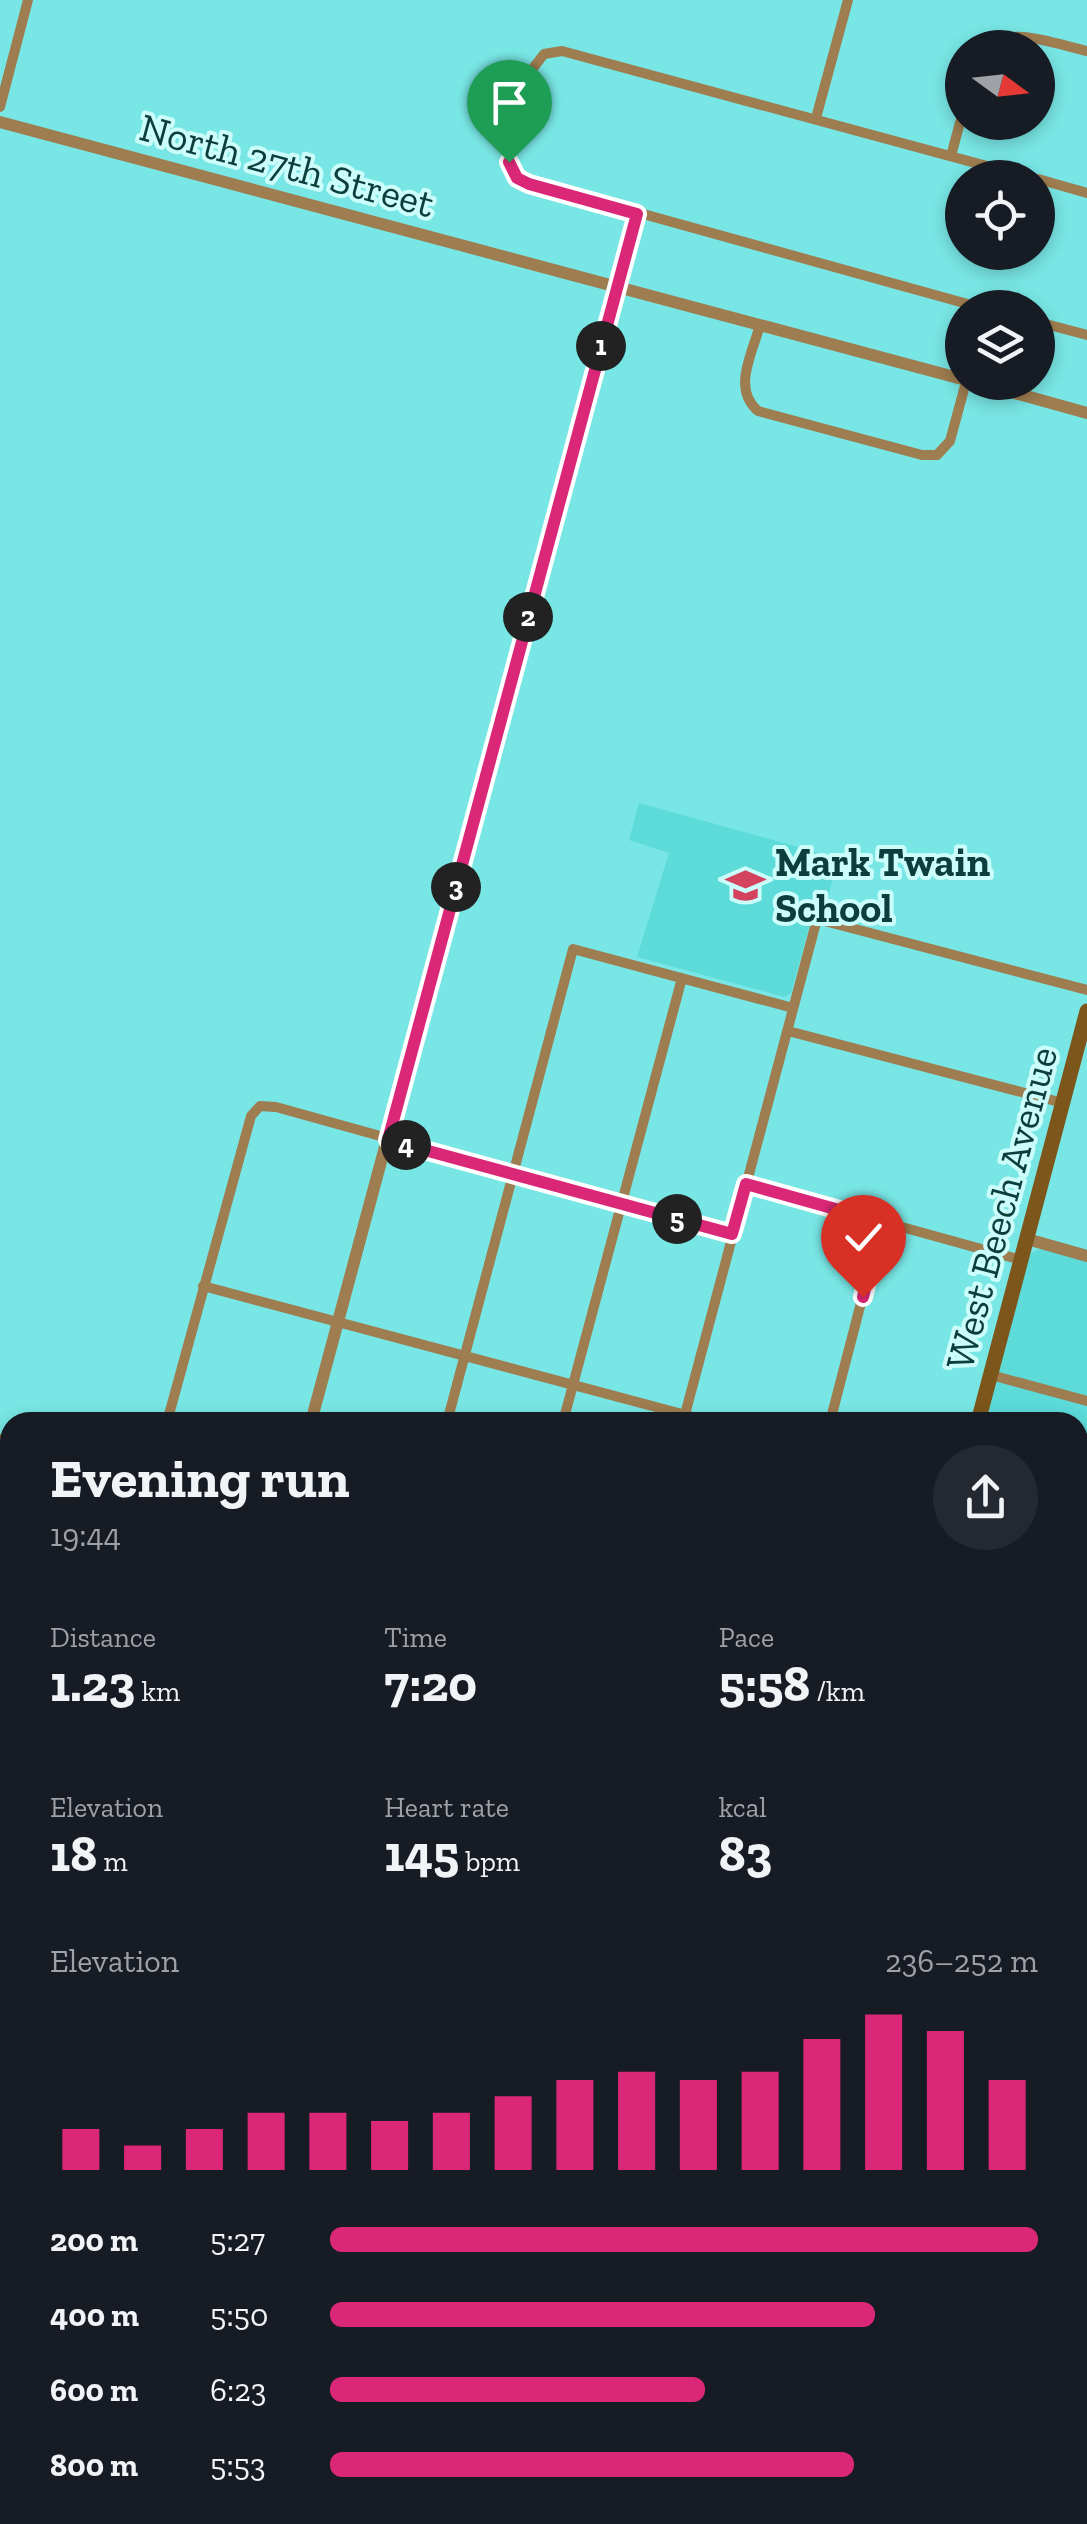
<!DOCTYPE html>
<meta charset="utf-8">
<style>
:root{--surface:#171b24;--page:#242831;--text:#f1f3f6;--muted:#9ea1a6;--accent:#db2777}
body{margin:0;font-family:"Zilla Slab",serif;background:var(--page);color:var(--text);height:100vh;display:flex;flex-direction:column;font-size:38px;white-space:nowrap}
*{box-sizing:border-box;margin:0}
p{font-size:32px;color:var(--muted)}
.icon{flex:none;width:55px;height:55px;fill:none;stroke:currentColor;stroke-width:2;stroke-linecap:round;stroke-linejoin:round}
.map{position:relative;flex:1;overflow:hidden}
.drawer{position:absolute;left:0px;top:1412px;width:1088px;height:1112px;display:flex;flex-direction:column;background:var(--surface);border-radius:30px 30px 0 0;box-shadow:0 5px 15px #0003}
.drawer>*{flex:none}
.needle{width:65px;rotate:105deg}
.buttons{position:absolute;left:945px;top:30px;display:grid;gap:20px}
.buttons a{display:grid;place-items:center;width:110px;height:110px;border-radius:50%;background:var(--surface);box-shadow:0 5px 15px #0003;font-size:50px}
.pin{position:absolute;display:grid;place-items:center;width:85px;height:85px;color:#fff;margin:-102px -42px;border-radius:50% 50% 50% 0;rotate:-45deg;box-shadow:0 0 10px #0007}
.pin .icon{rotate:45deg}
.km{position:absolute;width:50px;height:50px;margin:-25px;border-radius:50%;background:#222;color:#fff;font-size:28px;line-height:50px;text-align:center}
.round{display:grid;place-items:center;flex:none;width:105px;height:105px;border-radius:52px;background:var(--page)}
.overview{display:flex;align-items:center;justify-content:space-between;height:170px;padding:0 50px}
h1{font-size:55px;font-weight:700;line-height:75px}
.metrics{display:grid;grid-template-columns:repeat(3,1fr);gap:15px;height:170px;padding:10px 50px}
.metrics div{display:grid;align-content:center}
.metrics b{font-size:50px;font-weight:700}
.metrics small{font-size:28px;font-weight:400}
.metrics p{font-size:28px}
.chart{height:280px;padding:20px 50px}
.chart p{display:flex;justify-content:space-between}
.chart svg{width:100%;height:180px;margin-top:10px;stroke:var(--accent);stroke-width:6}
ul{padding:0 50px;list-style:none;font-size:32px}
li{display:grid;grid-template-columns:160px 120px 1fr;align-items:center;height:75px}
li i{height:25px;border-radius:12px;background:var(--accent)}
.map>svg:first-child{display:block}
.built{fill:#5cdbd9}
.green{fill:#daa7f5}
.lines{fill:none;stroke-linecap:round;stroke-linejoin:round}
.stream{stroke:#4499f8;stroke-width:2.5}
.minor{stroke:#9e7d50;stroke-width:10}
.tertiary{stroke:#9e7d50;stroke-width:12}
.secondary{stroke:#7c561b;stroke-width:15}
.primary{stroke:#5f3d00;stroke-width:18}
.route-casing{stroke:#fff;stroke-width:20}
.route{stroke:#db2777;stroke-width:12}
.labels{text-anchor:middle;stroke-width:8;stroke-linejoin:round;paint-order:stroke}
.street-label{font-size:40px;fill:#0c3e3d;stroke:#cbfdfb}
.poi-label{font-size:40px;font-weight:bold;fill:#0c3e3d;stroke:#cbfdfb;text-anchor:start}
</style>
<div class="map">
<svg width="1087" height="2524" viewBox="0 0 1087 2524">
<rect width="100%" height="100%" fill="#78e6e4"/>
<path class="built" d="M639,803L838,858L824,913L811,920L791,993L785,997L637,957L669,853L629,840Z
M1041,1248L1087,1260V1540L1078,1538V1422H984L1030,1254Z"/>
<path class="green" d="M1083,2113L1087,2114V2396L1078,2394V2148Z
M505,2515H660L656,2524H528Z"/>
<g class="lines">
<path class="stream" d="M0,1812L10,1817
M1078,2325L1087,2327"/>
<path class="minor" d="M985,48C1008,24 1058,45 1087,51
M0,107L28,0
M816,118L848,0
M951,156L962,115
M1038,179L1087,193
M616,288L637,214
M982,308L517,179L507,153L527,76L544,54L562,51L1031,178
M1038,322L1087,335
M760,325C752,354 732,389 758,411L922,455H937L950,441L966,382
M788,1031L1063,1103
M746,1184L1021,1260
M203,1286L712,1422
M991,1375L1087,1401
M167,1422L251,1116L260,1106L276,1107L732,1234
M447,1422L573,949L793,1008
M563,1422L682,978
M683,1422L817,919L1087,990
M830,1422L882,1222
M0,1439L10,1438
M1078,1545L1087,1548
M1078,1661L1087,1663
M1078,1777L1087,1780
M0,2112L10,2116
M488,2515L512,2524
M1066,2515L1087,2523
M111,2524L115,2515
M293,2524L297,2515
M847,2524L851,2515
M1028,2524L1031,2515"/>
<path class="tertiary" d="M0,122L962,379
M975,382L1087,413
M1027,1239L1087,1256
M311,1422L616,288
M663,2524L667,2515"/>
<path class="secondary" d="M978,1422L1087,1011
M0,2337L10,2312"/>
<path class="primary" d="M0,1935L10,1939
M1078,2406L1087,2409
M1078,2427L1087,2430"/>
</g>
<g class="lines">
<defs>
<path id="route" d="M509,162L517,178L529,184L637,214L388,1140L732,1234L746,1184L882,1222L863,1297"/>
</defs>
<use href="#route" class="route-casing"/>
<use href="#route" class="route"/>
</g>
<defs>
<symbol id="school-bare" viewBox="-9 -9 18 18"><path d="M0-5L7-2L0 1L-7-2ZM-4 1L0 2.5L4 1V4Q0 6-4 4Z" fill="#d3435e" stroke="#cbfdfb" stroke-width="2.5" paint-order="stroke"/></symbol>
</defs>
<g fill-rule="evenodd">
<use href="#school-bare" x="718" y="858" width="55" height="55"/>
</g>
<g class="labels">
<g class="street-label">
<text transform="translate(287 165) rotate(15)" y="14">North 27th Street</text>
<text transform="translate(1001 1208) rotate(-75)" y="14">West Beech Avenue</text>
</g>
<g class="poi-label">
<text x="775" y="876">Mark Twain<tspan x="775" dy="46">School</tspan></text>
</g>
</g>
</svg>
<div class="buttons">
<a><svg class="needle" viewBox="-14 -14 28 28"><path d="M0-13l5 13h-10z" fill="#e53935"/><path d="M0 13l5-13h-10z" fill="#9ea1a6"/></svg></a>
<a><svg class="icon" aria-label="locate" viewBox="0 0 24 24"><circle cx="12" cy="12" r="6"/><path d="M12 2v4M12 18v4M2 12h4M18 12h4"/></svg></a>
<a><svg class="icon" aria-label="layers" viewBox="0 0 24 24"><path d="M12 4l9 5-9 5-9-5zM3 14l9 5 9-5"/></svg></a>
</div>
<div class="pin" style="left:509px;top:162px;background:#1e9e55"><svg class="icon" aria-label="arrive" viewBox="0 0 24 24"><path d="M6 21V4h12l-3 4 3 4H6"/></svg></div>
<div class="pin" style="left:863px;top:1297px;background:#d93025"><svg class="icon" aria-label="check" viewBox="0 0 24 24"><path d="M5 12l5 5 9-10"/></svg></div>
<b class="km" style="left:601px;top:346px">1</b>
<b class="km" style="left:528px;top:617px">2</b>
<b class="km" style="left:456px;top:887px">3</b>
<b class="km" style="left:406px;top:1145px">4</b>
<b class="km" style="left:677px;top:1219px">5</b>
<section class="drawer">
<div class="overview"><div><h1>Evening run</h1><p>19:44</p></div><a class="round"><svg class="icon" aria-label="share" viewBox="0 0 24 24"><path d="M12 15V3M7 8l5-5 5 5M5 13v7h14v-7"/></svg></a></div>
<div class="metrics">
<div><p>Distance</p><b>1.23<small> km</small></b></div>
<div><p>Time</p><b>7:20</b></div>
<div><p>Pace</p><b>5:58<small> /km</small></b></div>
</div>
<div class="metrics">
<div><p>Elevation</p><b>18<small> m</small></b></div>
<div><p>Heart rate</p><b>145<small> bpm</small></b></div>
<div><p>kcal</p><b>83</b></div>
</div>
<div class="chart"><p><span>Elevation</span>236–252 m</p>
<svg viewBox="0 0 160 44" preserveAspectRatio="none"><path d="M5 44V34M15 44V38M25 44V34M35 44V30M45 44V30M55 44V32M65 44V30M75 44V26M85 44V22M95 44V20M105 44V22M115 44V20M125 44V12M135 44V6M145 44V10M155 44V22"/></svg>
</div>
<ul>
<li><b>200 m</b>5:27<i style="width:100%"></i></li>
<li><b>400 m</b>5:50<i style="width:77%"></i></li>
<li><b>600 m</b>6:23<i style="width:53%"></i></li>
<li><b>800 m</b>5:53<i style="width:74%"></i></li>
</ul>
</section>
</div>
